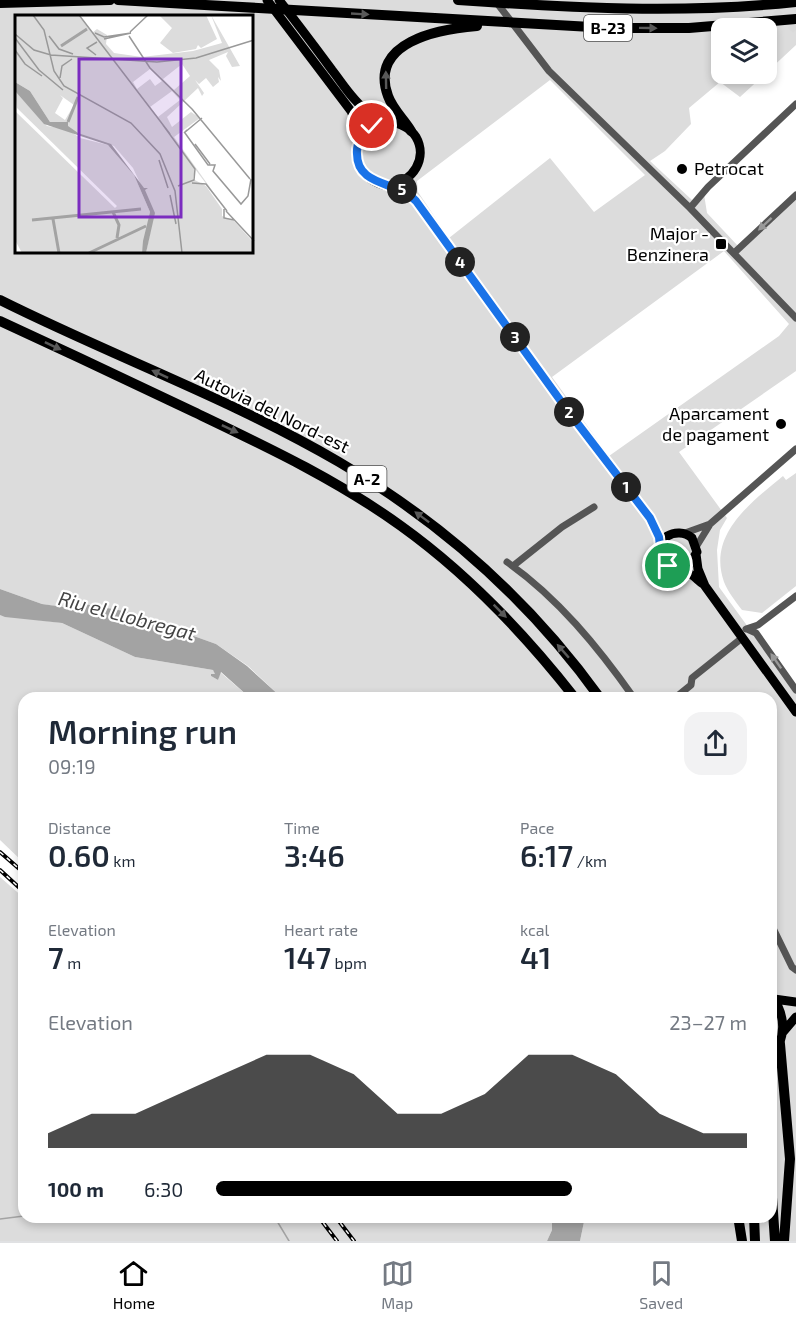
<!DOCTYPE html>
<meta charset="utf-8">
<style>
:root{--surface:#fff;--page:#f2f2f3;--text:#1f2937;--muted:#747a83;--line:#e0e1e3;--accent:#000}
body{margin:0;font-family:"Exo 2",sans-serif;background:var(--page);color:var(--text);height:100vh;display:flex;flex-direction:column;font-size:22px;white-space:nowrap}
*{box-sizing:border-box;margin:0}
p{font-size:20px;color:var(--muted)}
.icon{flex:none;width:33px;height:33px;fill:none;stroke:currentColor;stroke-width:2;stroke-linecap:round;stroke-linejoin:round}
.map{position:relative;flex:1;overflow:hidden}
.drawer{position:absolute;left:18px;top:692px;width:759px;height:531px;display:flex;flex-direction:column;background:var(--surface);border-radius:18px;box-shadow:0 3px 9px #0003}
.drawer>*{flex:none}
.fabs{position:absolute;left:711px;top:18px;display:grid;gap:12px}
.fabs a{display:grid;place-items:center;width:66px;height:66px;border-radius:12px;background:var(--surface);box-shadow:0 3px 9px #0003;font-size:30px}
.pin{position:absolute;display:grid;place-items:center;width:51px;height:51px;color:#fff;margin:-26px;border:3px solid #fff;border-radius:50%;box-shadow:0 2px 6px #0007}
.km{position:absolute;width:30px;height:30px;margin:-15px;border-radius:50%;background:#222;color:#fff;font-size:16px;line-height:30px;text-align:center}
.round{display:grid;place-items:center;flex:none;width:63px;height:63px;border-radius:18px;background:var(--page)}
.summary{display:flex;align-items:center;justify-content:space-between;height:102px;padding:0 30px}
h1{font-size:33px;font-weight:600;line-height:45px}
.metrics{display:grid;grid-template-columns:repeat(3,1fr);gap:9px;height:102px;padding:6px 30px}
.metrics div{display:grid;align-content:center}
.metrics b{font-size:30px;font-weight:600}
.metrics small{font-size:16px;font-weight:400}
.metrics p{font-size:16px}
.chart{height:168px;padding:12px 30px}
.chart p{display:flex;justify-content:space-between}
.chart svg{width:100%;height:108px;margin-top:6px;fill:var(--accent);opacity:.7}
ul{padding:0 30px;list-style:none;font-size:20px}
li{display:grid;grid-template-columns:96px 72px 1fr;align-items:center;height:45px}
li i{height:15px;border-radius:8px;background:var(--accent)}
.menu{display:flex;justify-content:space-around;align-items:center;height:84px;border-top:2px solid var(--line);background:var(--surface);font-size:16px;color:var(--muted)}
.menu a{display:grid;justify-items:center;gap:3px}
.menu .active{color:var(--accent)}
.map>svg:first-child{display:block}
.green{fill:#dcdcdc;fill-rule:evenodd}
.water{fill:#a3a3a3}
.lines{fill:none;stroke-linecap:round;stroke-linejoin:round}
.stream{stroke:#a3a3a3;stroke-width:1.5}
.minor-tunnel{stroke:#d9d9d9;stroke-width:7;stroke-dasharray:7 3.5;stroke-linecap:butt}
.minor{stroke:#555;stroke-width:7}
.major{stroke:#000;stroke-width:9}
.highway{stroke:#000;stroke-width:10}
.rail-casing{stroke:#000;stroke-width:4}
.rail{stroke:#fff;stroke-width:1.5;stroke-dasharray:4.5;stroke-linecap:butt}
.oneway{fill:#595959}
.oneway2{fill:#999}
.route-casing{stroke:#fff;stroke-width:12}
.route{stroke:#1a73e8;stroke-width:8}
.poi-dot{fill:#000;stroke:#fff;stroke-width:2}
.labels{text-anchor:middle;stroke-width:4.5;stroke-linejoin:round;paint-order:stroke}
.shield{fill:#fff;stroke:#4c4c4c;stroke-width:1.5}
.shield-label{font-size:16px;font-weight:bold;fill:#000}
.poi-label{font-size:18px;fill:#000;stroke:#fff;text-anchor:end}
.street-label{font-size:18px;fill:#000;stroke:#fff}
.water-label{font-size:20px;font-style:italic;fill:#444;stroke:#fff}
.inset-river{fill:none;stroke:#a3a3a3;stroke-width:3}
.inset-road{fill:none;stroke:#999;stroke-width:1.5}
.view{fill:#7b2cbf;fill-opacity:0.15;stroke:#7b2cbf;stroke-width:3}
.inset-edge{fill:none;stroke:#000;stroke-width:3}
</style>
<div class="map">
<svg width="796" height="1241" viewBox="0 0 796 1241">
<rect width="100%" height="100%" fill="#fff"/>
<path class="green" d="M0,0H796V45L767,72L766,28H722V74H765L740,97L720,82L689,108L691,124L665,151L650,161L692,200L704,194L707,213L738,246L796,193V371L679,452L727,518L720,530L717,550L719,587L796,693V1241H580L585,1217L771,1216V698L281,697L248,666L216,644L124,611L84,605L85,611L42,604L0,589ZM16,16H252V252H16ZM550,80L645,175L594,212L550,158L449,238L418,192L417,181ZM724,251L789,324L779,336L609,456L552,377Z
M796,473V586L762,613L742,610C736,602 728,592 724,582C707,534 752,502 783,476L786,480Z
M0,615L62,623L135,657L213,670L216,674H212L211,676L218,680L220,672L249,697L24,698V863L0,840Z
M0,877L24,898V1216L552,1217V1230L547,1241H0Z"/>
<path class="water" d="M0,589L42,604L85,610L84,604L124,611L216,644L247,666L281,697H249L221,672L218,680L211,676V674H215L213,670L135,657L62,623L5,617L0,615Z
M552,1217H585L580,1241H547L552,1230Z"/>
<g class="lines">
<path class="stream" d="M771,915L774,923
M274,1216L289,1241
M0,1219L24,1216"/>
<path class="minor-tunnel" d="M768,3L796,31"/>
<path class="minor" d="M497,3L549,71L690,208L796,318
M690,208L708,187L796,104
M734,253L796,195
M685,533L710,524L796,449
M696,547L709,526
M507,562C558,598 598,647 634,698
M513,566L562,527L594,507
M746,629L758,625L796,596
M747,629L756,633L796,690
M675,698L691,685L692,678L742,638
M771,924L792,967L796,970"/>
<path class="major" d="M267,0L351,111C363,134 349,163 369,178C384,190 400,184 416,201L568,411L650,518L661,544
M279,0C297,23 315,47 332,70C343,84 353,101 368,112C383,123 405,120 416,137C428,158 413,182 390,185
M359,141L372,126L388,122
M696,554L698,569L705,586L796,712
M676,569L689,565L697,552L692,538C677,525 651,539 662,559C668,570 682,569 692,575C696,578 699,581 703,584
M771,996C787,1015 786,1039 771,1059
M774,999L796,1002
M783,1032L796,1017"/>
<path class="highway" d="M118,0L609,28H689L796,19
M458,0C571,8 683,14 796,2
M0,3L110,0
M411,131C404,119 393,110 388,96C368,42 439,29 477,26
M0,300C112,356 231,399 339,462C441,522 531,602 600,698
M0,321C65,351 129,381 194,412C265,446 336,479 401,526C468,574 524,633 575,698
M780,1044L790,1159L784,1241
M771,1183L775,1241
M738,1216L742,1241
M754,1216L755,1241"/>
<defs>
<path id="rail" d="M0,852L24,873
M0,870L24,892
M318,1216L337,1241
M335,1216L354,1241"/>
</defs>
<use href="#rail" class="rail-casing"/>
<use href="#rail" class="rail"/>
</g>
<defs><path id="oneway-solid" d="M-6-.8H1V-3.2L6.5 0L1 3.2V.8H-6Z" transform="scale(1.5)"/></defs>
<g class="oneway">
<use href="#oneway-solid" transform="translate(360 14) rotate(3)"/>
<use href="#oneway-solid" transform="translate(648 28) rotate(1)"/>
<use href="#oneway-solid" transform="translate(386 80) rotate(-91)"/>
<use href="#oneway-solid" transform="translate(53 346) rotate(25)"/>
<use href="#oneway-solid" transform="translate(160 374) rotate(-155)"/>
<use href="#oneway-solid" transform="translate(230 429) rotate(25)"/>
<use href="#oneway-solid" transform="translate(422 517) rotate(-143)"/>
<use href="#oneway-solid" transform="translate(500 611) rotate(45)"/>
<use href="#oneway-solid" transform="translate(563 651) rotate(-131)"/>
</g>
<g class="oneway2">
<use href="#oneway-solid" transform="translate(765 224) rotate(137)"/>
<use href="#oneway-solid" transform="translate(776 661) rotate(-125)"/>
</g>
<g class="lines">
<defs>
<path id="route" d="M372,126C363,133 356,142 357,154C357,187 398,181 416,201L568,411L650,518L659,537L661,556L668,566"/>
</defs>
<use href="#route" class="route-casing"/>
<use href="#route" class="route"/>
</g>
<g class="poi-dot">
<circle cx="682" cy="169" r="6"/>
<rect x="715" y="238" width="12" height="12" rx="3"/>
<circle cx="781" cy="424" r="6"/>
</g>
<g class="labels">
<g class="shield">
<rect x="584" y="15" width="48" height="26" rx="4.5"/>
<rect x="347.5" y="466" width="39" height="26" rx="4.5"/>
</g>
<g class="shield-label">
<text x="608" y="34">B-23</text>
<text x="367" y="485">A-2</text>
</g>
<g class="poi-label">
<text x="694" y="175" text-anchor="start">Petrocat</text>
<text x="709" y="240">Major -<tspan x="709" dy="21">Benzinera</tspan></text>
<text x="769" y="420">Aparcament<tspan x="769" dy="21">de pagament</tspan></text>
</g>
<g class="street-label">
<text transform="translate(272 411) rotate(26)" y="6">Autovia del Nord-est</text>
</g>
<g class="water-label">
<text transform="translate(127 616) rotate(15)" y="7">Riu el Llobregat</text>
</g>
</g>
<g transform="translate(15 15)">
<rect width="238" height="238" fill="#fff"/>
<path d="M0,0H63L77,18L82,14L92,20L91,29L99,38L127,42L178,36L207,28L196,0L225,51L217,52L211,41L213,37L194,45L204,55L206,66L203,62L204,67L198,72L191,63L184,69L180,65L189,78L187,81L183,73L152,102L157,112L176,97L185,103L159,122L211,195L180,154L178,164L191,171L207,194V201L219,206L238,227V238H131L139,198L118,153L99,131L60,117L52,111L53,107H35L15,76L0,67ZM167,49L175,61L159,75L148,64ZM135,54L147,66L140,71L135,64L122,74L118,67ZM157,76L165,85L143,102L135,92ZM45,80L59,90L50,105L40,98L48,83ZM144,0H191L202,24L186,33L183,30L181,34L158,38L145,28L157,13ZM0,76L32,111L52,114L65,123L93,130L102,138L119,160L135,197L127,238H7L0,225V96L100,193L102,191L2,93Z" fill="#dcdcdc" fill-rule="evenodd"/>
<path d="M0,67L15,76L35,107H53V111L63,118L96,129L129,173H133L130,175L140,198L131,238H127L128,226L135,197L119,160L93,130L29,109L0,76Z" fill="#a3a3a3"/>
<path class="inset-river" d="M46,31L72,14M53,107L63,82M98,197L104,210L102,223M38,204L44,238M17,205L126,194M74,238L131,211"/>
<path class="inset-road" d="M18,0L29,15L39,56L49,71L116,108L145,139L160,176L167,238M64,0L155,119M115,17L133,0M80,18L89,22L116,18L89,24M0,19L19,35L36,40L142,47L181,43L239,25M34,21L44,34L58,39M114,21L135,53L177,94M0,23L24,55L48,75M0,35L10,49L27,61M81,40L72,33L82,27M45,63L47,51L57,44M177,94L235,164M148,110L180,154L179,165L163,171M172,115L169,118L187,103M170,118L193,150H200L198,156L226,189L233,181L236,164M180,129L195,149M144,145L153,173M177,168L191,169L212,196M155,180L161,209M209,194V203L219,205M211,196L239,226"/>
<path class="view" d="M64,44H166V202H64Z"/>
<rect width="238" height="238" class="inset-edge"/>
</g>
</svg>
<div class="fabs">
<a><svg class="icon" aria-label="layers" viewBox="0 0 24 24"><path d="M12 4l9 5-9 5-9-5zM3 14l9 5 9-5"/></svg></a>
</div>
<div class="pin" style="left:668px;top:566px;background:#1e9e55"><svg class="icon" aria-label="arrive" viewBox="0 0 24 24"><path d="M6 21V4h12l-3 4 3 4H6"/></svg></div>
<div class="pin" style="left:372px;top:126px;background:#d93025"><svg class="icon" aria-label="check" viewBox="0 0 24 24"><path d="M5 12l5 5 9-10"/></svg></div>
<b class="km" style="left:626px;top:487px">1</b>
<b class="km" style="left:569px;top:412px">2</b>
<b class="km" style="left:515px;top:337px">3</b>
<b class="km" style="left:460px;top:262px">4</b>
<b class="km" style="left:402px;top:189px">5</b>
<section class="drawer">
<div class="summary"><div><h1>Morning run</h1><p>09:19</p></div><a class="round"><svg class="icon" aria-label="share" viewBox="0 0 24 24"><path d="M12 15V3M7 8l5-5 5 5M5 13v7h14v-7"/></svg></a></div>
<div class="metrics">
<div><p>Distance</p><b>0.60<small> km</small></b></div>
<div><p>Time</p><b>3:46</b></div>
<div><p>Pace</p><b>6:17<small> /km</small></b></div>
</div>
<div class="metrics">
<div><p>Elevation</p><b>7<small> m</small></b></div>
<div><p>Heart rate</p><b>147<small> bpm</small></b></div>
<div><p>kcal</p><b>41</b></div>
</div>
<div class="chart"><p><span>Elevation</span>23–27 m</p>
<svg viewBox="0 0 160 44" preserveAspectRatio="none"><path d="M0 44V38L10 30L20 30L30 22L40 14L50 6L60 6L70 14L80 30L90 30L100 22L110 6L120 6L130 14L140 30L150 38L160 38V44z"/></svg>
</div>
<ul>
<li><b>100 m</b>6:30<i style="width:67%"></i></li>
</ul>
</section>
</div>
<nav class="menu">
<a class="active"><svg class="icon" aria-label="home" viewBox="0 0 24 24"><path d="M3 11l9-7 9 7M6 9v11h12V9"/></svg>Home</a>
<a><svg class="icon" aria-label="map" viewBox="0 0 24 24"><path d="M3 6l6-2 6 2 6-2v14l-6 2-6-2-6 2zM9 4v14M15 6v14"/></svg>Map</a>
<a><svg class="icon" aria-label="saved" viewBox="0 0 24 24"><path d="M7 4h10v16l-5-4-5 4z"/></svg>Saved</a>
</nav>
